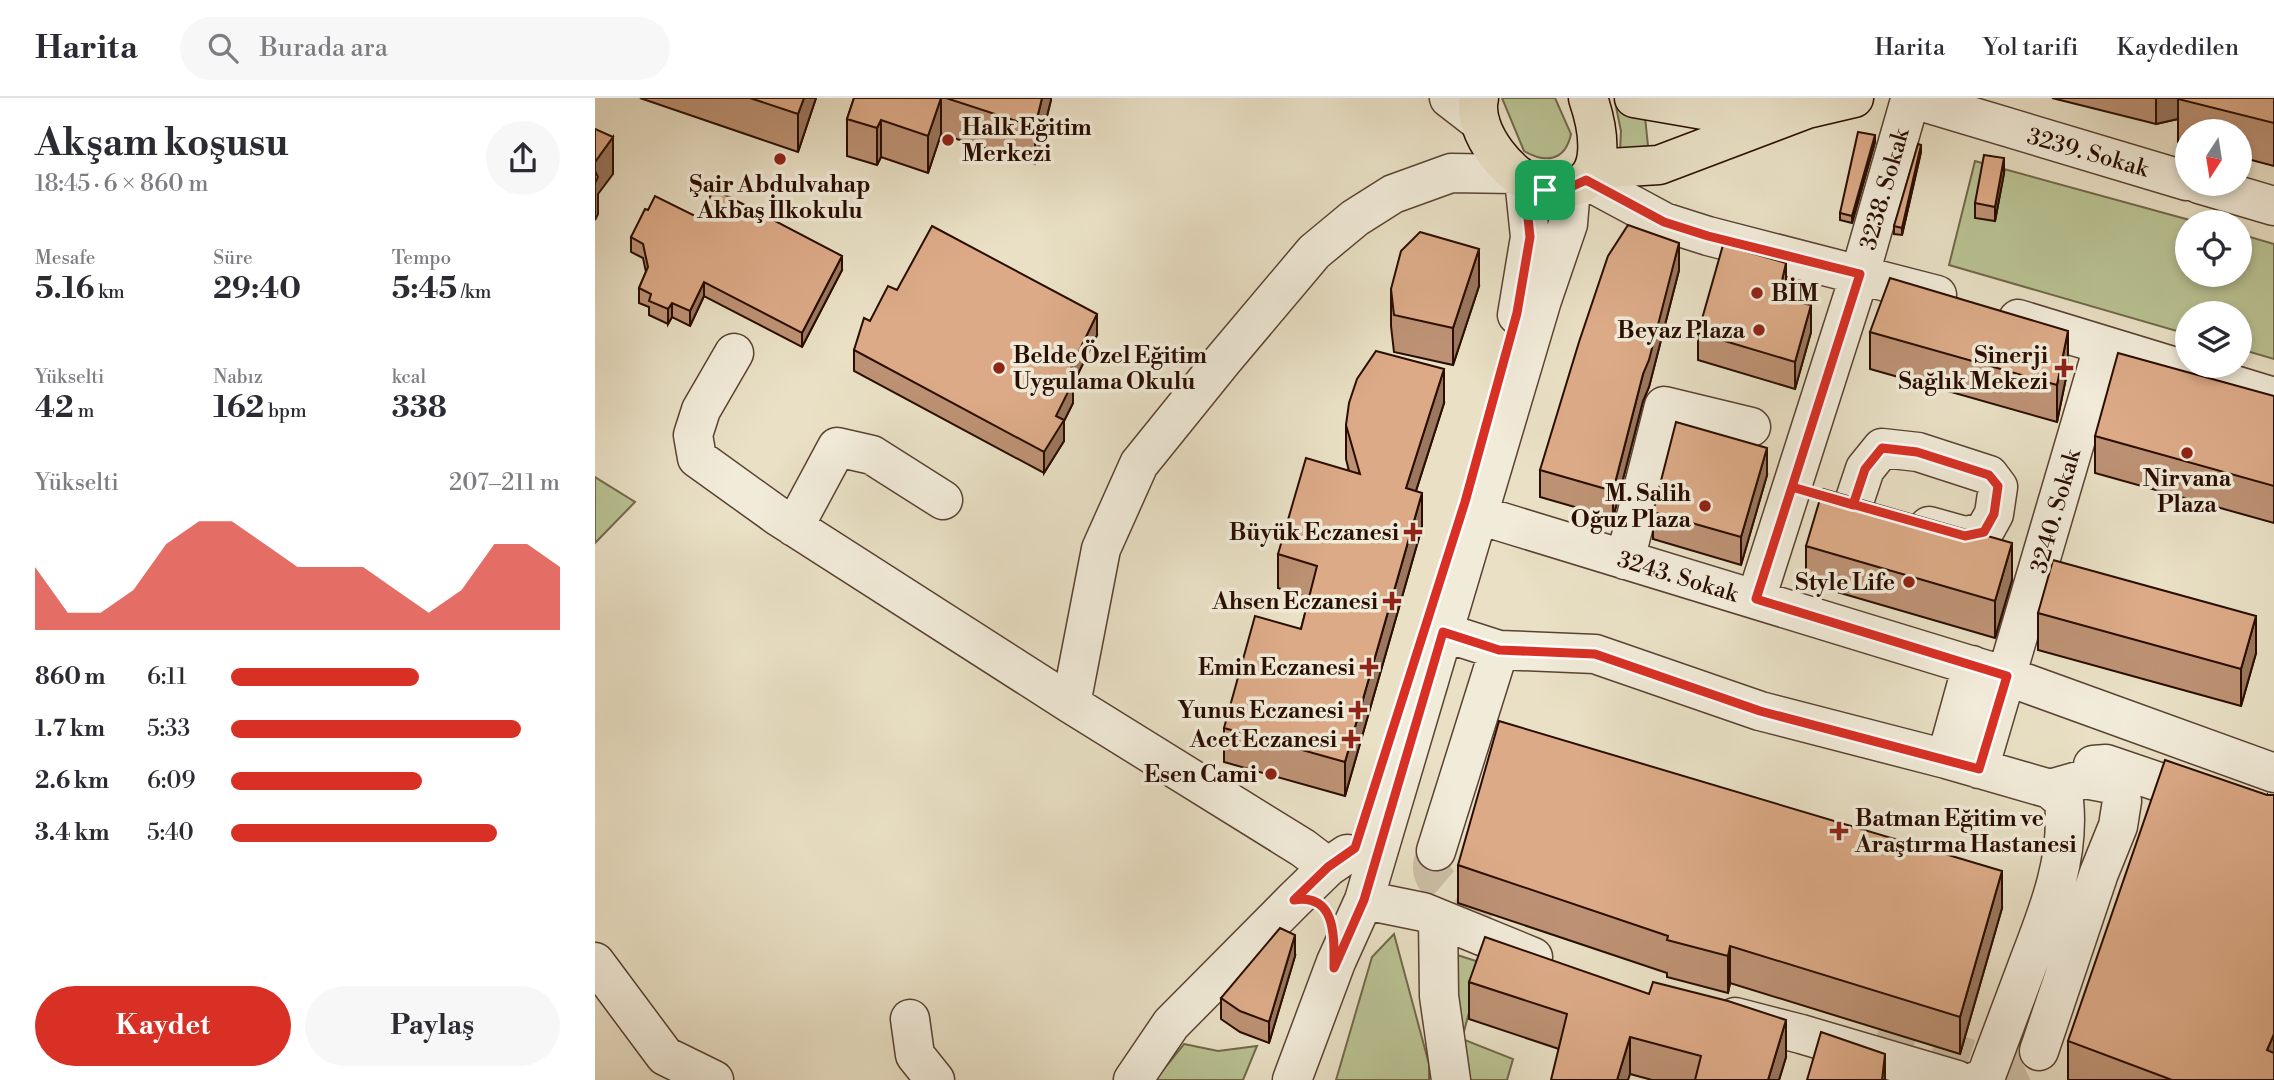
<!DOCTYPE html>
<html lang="tr">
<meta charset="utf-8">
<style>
:root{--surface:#fff;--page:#f7f7f7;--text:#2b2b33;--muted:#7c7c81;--line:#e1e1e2;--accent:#d93025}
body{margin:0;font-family:"Libre Bodoni",serif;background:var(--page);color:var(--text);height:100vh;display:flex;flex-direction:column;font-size:26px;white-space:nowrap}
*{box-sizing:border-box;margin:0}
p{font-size:23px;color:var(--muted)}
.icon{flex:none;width:38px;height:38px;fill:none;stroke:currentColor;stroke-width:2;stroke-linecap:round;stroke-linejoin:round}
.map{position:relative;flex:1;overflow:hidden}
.panel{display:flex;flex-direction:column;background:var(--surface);width:595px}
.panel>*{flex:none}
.needle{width:46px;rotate:192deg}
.tools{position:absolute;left:1580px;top:21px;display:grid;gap:14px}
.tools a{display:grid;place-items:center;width:77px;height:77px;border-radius:50%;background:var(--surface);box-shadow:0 4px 10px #0003;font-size:35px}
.pin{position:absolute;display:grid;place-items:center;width:60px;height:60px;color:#fff;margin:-30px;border-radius:14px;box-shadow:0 4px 10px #0006}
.round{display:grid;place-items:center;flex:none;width:74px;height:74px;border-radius:37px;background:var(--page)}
.headline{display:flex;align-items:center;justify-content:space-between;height:119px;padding:0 35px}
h1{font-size:38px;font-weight:700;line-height:52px}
.stats{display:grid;grid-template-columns:repeat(3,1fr);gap:10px;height:119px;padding:7px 35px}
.stats div{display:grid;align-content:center}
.stats b{font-size:30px;font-weight:700}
.stats small{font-size:19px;font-weight:400}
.stats p{font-size:19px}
.chart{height:196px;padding:14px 35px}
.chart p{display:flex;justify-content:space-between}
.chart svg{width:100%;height:126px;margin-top:7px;fill:var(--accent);opacity:.7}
.primary-button{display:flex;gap:14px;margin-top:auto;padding:14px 35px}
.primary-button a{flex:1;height:80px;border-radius:42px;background:var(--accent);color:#fff;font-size:28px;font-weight:700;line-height:80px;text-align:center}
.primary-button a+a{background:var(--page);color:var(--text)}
ul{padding:0 35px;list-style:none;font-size:23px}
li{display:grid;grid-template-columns:112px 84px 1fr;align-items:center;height:52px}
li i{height:18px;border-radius:9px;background:var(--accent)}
header{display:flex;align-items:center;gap:42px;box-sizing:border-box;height:98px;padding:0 35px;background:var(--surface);border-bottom:2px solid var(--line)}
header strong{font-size:33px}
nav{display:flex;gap:38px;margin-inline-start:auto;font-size:24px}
.search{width:490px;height:63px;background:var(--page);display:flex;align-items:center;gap:18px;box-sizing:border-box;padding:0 24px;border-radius:38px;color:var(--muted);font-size:26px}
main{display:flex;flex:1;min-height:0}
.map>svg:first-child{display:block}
.green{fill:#b9c293;stroke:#72684a;stroke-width:2}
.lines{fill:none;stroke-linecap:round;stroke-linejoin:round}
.minor-tunnel{stroke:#ccc0a8;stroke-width:38;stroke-dasharray:38 19;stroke-linecap:butt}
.minor-casing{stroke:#5a4232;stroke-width:41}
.major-casing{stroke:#2a0d01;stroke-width:41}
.minor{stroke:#f1ebd9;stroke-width:38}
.major{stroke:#e9e0c5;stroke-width:38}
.wall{fill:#bd9274;stroke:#2a0d01;stroke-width:2}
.shaded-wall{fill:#9a775e;stroke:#2a0d01;stroke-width:2}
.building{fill:#dcaa87;stroke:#2a0d01;stroke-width:2}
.route-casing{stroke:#fff;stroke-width:14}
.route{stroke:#d93025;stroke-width:9}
.poi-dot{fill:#8f2418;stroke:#f1ebd9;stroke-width:2.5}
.labels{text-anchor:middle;stroke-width:7;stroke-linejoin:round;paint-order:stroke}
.poi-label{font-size:23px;font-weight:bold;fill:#2a0d01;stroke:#f1ebd9;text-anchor:end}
.street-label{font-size:23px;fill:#2a0d01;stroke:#f1ebd9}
</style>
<header>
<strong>Harita</strong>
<div class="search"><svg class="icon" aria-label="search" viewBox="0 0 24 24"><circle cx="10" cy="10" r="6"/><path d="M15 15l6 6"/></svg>Burada ara</div>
<nav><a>Harita</a><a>Yol tarifi</a><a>Kaydedilen</a></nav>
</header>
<main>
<section class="panel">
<div class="headline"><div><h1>Akşam koşusu</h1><p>18:45 · 6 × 860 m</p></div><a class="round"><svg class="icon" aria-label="share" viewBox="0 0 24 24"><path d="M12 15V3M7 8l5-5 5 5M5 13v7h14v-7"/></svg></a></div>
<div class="stats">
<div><p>Mesafe</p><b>5.16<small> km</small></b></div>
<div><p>Süre</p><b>29:40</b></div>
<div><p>Tempo</p><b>5:45<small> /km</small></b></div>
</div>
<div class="stats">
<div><p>Yükselti</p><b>42<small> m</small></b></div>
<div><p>Nabız</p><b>162<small> bpm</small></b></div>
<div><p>kcal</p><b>338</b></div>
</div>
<div class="chart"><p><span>Yükselti</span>207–211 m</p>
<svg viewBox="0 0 160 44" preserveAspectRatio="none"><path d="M0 44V22L10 38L20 38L30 30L40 14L50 6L60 6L70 14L80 22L90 22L100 22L110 30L120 38L130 30L140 14L150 14L160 22V44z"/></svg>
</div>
<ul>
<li><b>860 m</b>6:11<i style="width:57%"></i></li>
<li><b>1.7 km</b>5:33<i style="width:88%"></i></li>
<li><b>2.6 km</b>6:09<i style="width:58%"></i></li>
<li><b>3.4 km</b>5:40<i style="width:81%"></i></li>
</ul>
<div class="primary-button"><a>Kaydet</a><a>Paylaş</a></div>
</section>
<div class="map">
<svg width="1679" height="982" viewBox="0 0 1679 982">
<rect width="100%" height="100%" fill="#e9e0c5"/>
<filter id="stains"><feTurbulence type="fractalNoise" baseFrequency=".00286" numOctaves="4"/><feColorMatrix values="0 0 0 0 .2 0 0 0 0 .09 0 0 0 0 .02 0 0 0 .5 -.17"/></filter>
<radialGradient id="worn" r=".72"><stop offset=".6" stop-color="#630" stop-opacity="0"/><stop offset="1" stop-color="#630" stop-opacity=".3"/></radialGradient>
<path class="green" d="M907,0H960L976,36C970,64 950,65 929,53Z
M1020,4L1049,9L1053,48L1025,53L1026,33Z
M1380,63L1602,124H1592V177H1645V136L1679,146V261L1645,251V215H1592V236L1354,167Z
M0,379L40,404L0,445Z
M799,836L834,966V982H741L777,859Z
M853,854L887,865L867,941L918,961L912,982H864Z
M589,946L623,953L662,948L648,982H560Z"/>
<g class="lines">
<path class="minor-tunnel" d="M841,753C839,758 837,765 837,770C839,798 891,806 913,813
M1284,931L1412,972C1429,971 1436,968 1444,953"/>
<defs>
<path id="minor" d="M854,0L885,24
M1315,0L1592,83
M991,82L1069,124L1113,138L1342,197
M1604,86L1679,108
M922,217L935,139L929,81
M1423,221L1679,299
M139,255L106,312L98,337L102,360L184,419L476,606L708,750L733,769
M1258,407L1270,371L1287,350L1323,354L1394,377L1403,389L1399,416L1389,434L1370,438L1334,428
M884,417L1411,578L1679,675
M199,429L242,349L277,357L348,402
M1030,462L1069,308L1156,329
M1161,501L1265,176L1315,2
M848,534L904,552L1000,556L1165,613L1351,661L1455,691L1469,703C1475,760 1453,814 1433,866C1419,903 1405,941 1391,978L1383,982
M476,606L506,451L544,366L628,262L719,154L760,120L798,96L856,75L920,76
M1351,661L1377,567
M1498,667L1511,666L1679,723
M1384,671L1508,249
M841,753L904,552
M769,802L828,814L938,859
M843,821L844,898L856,982
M0,864L70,958L119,982
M1140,919L1206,936L1362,982
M315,921L320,957L340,982
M1444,953L1504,775L1523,728L1527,703L1522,687L1490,681L1455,691
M538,982L576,926L699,802L733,769L752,756
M697,982L741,864L769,802L947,202L973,126L976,89"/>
<path id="major" d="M884,0C876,34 916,82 948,91C954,93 963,90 970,90C1015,86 1003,29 993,0
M1039,0L1120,14L1170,0
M999,71L1064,67L1212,11L1259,0"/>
</defs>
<use href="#minor" class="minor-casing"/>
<use href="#major" class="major-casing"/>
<use href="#minor" class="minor"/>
<use href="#major" class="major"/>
</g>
<path class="wall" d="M45,0H221L203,54Z
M259,0H456V2L440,66L346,36L333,75L286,59L282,67L252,58V21Z
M1457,0H1679V68L1645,59V33H1592V46L1583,44V21L1561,26Z
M1280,44L1257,125L1245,122V115Z
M1326,54L1307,137L1299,136V128Z
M1409,75L1400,123L1380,120V105Z
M53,112L104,120L247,172L207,249L109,198L95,228L77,219L73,226L54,217V209L44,205V190L51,174L48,160L36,154V139Z
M1084,172L1054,289L1048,303L1018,420L945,399V372Z
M884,188L858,267L799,254L796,228V191Z
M302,192L502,237L478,286V305L469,323V343L449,375L259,273V252L275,223Z
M1191,192L1189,201L1216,234L1200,291L1103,262V235Z
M1275,234L1473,270L1462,324L1275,271Z
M1679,298V425L1500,375V338Z
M849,305L821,393L827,429L750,698L629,664V630L706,531L714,500L683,490V456L754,373L751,361V327Z
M1172,377L1146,467L1058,441V414Z
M1211,448L1417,482L1400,540L1211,485Z
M1443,515L1661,555L1646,608L1443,552Z
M1672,697L1679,982H1473V943Z
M863,767L1407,810L1365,956L1135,885L1133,895L1072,879V875L863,805Z
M700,858L674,945L645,934L626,921V900Z
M874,884L1191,959L1184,982H1057L1035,976L964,951L874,921Z"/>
<path class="shaded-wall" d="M209,0H221L203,54V16Z
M346,0V36L333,75V38Z
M447,0H456V2L440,66V29Z
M1561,0H1589L1583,1V21L1561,26Z
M286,22V59L282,67V30Z
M1280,37V44L1257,125V118Z
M18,39V76L3,96V116L0,122V64Z
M1326,47V54L1307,137V130Z
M1409,60V75L1400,123V109Z
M1084,145V172L1054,289L1048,303L1018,420V393L1048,276Z
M884,151V188L858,267V230Z
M247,158V172L207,249V235Z
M1191,165V192L1183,227V200Z
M109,184V198L95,228V213Z
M77,205V219L73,226V211Z
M1216,207V234L1200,291V264Z
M502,216V237L478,286V305L469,323V343L449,375V354L461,318L471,280Z
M1473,233V270L1462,324V287Z
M849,271V305L811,424V390Z
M1172,350V377L1146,467V439Z
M827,395V429L750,698V664Z
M1417,445V482L1400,540V503Z
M1661,518V555L1646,608V571Z
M1407,773V810L1365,956V919Z
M700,837V858L674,945V924Z
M1135,848V885L1133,895V858Z
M1191,922V959L1184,982H1173Z
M1679,936V982L1672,952Z
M1035,939V976L1033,982H1022Z
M1290,956V982H1287Z"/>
<path class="building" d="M155,0H209L203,16Z
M259,0H346L333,38L286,22L282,30L252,21Z
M351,0H447L440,29Z
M1583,0H1679V25L1583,1Z
M0,31L18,39L0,64Z
M1263,34L1280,37L1257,118L1245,115Z
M1323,46L1326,47L1307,130L1299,128Z
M1389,57L1409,60L1400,109L1380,105Z
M0,73L3,79L0,85Z
M119,91L247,158L207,235L109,184L95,213L77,205L73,211L54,203L56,196L44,190L53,169L48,146L36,139L50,111L53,112L60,98L104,120Z
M1033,127L1084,145L1054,262L1048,276L1018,393L945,372L984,244L1013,158Z
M337,128L502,216L471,280L478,284L461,318L469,322L449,354L259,252L269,220L275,223L293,188L302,192Z
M825,134L884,151L858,230L799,217L796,191L806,153Z
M1128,147L1191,165L1183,200L1216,207L1200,264L1103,235Z
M1295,180L1473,233L1462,287L1275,234Z
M781,253L849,271L811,390L827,395L750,664L629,630L660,518L706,531L722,468L683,456L711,360L765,376L751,327L754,305L762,281Z
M1523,255L1679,298V388L1500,338Z
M1081,324L1172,350L1146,439L1058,414Z
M1228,391L1417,445L1400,503L1211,448Z
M1458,462L1661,518L1646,571L1443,515Z
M904,623L1407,773L1365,919L1135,848L1133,858L1072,842L1073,838L863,767Z
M1570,662L1672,697H1679V936L1672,952L1679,955V982H1577L1473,943Z
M685,830L700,837L674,924L645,913L626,900Z
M890,839L1054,896L1058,884L1133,903L1191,922L1173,982H1100L1106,958L1035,939L1022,982H956L972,916L874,884Z
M1226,934L1290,956L1287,982H1212Z"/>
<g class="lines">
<defs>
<path id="route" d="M950,92L929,81L935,139L922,215L870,404L760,750L733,769L699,802C742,795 739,840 739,870L769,802L848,534L904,552L1000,556L1165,613L1384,671L1412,578L1161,501L1197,389L1370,438L1389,434L1399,416L1403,388L1394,377L1322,354L1287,350L1270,371L1258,407L1197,389L1265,176L1113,138L1069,124L991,82L976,89L950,92"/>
</defs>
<use href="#route" class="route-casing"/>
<use href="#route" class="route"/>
</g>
<g class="poi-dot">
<circle cx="353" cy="42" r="7"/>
<circle cx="185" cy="61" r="7"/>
<circle cx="1162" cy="195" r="7"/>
<circle cx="1164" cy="232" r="7"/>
<circle cx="404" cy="270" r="7"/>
<path d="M1465.5 259.5h7v7h7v7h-7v7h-7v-7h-7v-7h7z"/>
<circle cx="1592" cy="355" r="7"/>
<circle cx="1110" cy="408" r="7"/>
<path d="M814.5 423.5h7v7h7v7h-7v7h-7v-7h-7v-7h7z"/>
<circle cx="1314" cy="484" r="7"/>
<path d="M793.5 492.5h7v7h7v7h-7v7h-7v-7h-7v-7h7z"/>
<path d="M770.5 558.5h7v7h7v7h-7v7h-7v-7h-7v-7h7z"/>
<path d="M759.5 601.5h7v7h7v7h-7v7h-7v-7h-7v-7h7z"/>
<path d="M752.5 630.5h7v7h7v7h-7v7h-7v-7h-7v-7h7z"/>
<circle cx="676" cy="676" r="7"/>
<path d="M1240.5 722.5h7v7h7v7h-7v7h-7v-7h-7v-7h7z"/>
</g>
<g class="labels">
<g class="poi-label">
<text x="367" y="37" text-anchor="start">Halk Eğitim<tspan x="367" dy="26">Merkezi</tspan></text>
<text x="185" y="94" text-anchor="middle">Şair Abdulvahap<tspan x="185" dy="26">Akbaş İlkokulu</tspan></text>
<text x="1176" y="203" text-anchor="start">BİM</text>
<text x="1150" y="240">Beyaz Plaza</text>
<text x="418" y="265" text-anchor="start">Belde Özel Eğitim<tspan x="418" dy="26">Uygulama Okulu</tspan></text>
<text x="1453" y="265">Sinerji<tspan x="1453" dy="26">Sağlık Mekezi</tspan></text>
<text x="1592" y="388" text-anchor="middle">Nirvana<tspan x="1592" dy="26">Plaza</tspan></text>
<text x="1096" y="403">M. Salih<tspan x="1096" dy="26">Oğuz Plaza</tspan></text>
<text x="804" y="442">Büyük Eczanesi</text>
<text x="1300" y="492">Style Life</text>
<text x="783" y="511">Ahsen Eczanesi</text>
<text x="760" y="577">Emin Eczanesi</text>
<text x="749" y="620">Yunus Eczanesi</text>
<text x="742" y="649">Acet Eczanesi</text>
<text x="662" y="684">Esen Cami</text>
<text x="1260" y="728" text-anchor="start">Batman Eğitim ve<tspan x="1260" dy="26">Araştırma Hastanesi</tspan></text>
</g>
<g class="street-label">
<text transform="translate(1493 54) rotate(16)" y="8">3239. Sokak</text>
<text transform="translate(1289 91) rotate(-74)" y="8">3238. Sokak</text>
<text transform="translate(1460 413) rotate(-74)" y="8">3240. Sokak</text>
<text transform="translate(1083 478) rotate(17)" y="8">3243. Sokak</text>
</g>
</g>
<rect width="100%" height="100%" filter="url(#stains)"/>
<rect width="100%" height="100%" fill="url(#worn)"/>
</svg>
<div class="tools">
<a><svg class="needle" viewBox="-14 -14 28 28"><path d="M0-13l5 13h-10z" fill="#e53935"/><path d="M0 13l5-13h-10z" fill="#7c7c81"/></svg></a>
<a><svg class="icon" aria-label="locate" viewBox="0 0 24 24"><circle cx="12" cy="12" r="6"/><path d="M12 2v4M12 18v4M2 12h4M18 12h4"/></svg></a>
<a><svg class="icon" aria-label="layers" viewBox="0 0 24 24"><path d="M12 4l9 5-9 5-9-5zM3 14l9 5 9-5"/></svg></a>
</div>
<div class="pin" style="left:950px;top:92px;background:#1e9e55"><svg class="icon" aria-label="arrive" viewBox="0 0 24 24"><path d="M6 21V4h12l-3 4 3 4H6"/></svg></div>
</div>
</main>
